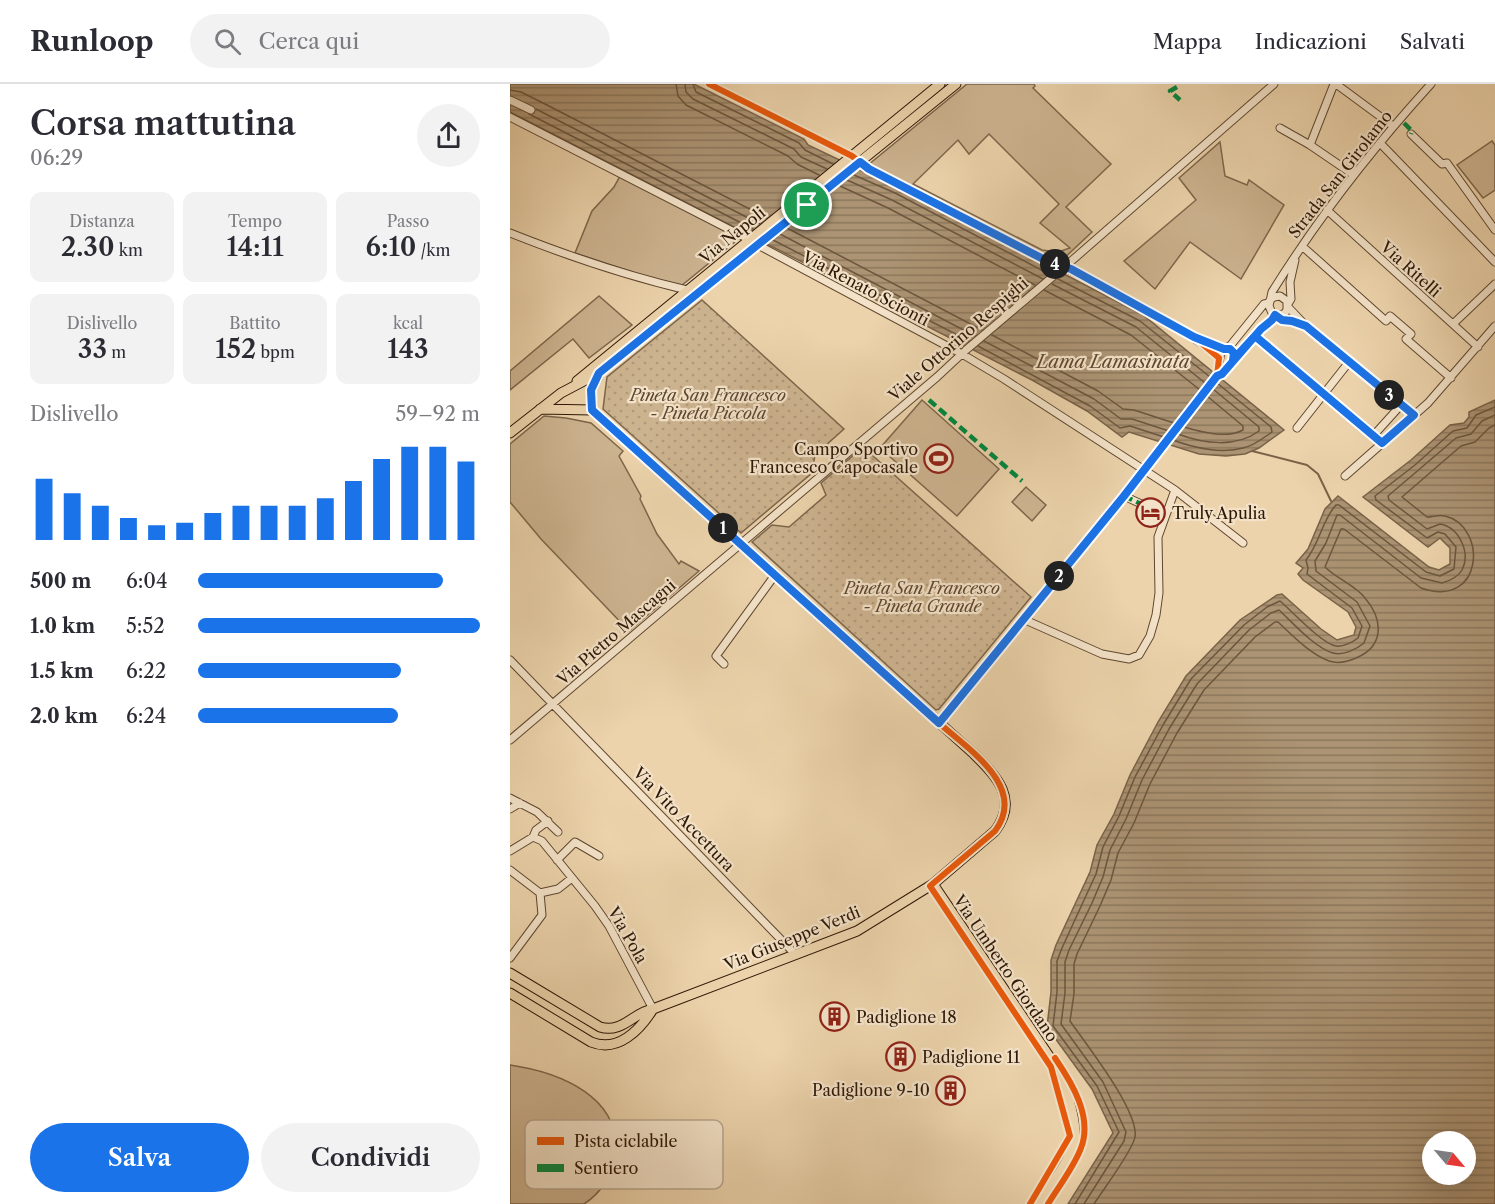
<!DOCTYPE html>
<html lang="it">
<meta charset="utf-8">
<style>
:root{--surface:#fff;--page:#f2f2f3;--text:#2b2b33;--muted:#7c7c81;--line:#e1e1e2;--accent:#1a73e8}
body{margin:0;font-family:"Libre Caslon Text",serif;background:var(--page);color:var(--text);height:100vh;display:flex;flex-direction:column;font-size:22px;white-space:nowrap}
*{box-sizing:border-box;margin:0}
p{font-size:20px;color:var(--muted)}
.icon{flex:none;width:33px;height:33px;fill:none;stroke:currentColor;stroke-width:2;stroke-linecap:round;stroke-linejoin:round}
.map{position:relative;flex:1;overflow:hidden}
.side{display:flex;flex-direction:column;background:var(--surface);width:510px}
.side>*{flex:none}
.needle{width:39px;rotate:119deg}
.controls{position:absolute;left:912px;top:1047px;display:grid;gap:12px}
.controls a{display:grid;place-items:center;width:54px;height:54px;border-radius:50%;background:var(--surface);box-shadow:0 6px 24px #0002;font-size:30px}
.pin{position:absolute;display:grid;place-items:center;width:51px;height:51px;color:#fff;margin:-26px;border:3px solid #fff;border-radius:50%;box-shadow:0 2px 6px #0007}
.km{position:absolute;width:30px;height:30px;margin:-15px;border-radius:50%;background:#222;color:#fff;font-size:16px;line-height:30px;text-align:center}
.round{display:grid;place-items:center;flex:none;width:63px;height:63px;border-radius:32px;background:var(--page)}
.head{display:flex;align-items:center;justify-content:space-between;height:102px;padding:0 30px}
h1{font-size:33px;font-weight:600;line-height:45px}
.metrics{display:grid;grid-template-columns:repeat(3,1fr);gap:9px;height:102px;padding:6px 30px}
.metrics div{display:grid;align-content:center;border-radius:12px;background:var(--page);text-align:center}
.metrics b{font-size:26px;font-weight:600}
.metrics small{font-size:16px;font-weight:400}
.metrics p{font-size:16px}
.chart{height:168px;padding:12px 30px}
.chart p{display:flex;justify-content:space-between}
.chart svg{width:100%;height:108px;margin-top:6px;stroke:var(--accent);stroke-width:6}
.button{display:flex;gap:12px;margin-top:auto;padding:12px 30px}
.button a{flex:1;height:69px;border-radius:36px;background:var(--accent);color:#fff;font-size:24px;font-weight:600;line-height:69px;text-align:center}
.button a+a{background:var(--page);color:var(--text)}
ul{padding:0 30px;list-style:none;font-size:20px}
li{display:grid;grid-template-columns:96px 72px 1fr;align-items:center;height:45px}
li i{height:15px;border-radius:8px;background:var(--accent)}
header{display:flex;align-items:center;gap:36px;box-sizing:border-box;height:84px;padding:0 30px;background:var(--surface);border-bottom:2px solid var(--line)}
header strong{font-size:28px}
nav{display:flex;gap:33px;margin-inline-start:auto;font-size:21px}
.search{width:420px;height:54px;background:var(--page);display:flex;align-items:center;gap:15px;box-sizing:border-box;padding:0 21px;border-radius:33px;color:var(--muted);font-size:22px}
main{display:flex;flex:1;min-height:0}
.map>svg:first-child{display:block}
.grass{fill:#ccb38f;stroke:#7d664b;stroke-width:1.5;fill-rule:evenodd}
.park{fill:url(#park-dots);stroke:#7d664b;stroke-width:1.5}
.water{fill:url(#water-rules);stroke:#796248;stroke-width:1.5;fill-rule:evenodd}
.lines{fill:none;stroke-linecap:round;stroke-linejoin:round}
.shore{stroke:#6c563d;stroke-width:1.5}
.stream{stroke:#796248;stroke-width:2}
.minor-casing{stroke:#5e4730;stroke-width:9}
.major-casing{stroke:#2e1807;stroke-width:11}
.minor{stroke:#f3e2c8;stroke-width:7}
.major{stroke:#ecd3ab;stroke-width:9}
.quiet{stroke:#00873e;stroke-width:4.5;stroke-dasharray:9 4.5;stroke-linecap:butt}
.cycleway-casing{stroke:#f3e2c8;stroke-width:10}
.cycleway{stroke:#e8590c;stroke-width:6}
.route-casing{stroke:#fff;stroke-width:12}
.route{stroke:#1a73e8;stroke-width:8}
.labels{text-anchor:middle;stroke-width:4.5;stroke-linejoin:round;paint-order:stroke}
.street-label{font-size:16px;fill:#2e1807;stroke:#f3e2c8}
.park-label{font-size:16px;font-style:italic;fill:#5d4630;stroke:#f3e2c8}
.poi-label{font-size:16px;fill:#2e1807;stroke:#f3e2c8;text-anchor:start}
.water-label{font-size:18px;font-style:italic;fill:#604932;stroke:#f3e2c8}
.key{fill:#f3e2c8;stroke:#b8a58e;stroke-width:1.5}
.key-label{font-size:16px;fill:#2e1807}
</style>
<header>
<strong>Runloop</strong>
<div class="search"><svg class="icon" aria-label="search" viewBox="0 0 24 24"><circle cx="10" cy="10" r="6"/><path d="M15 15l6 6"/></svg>Cerca qui</div>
<nav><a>Mappa</a><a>Indicazioni</a><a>Salvati</a></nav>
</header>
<main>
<section class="side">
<div class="head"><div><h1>Corsa mattutina</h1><p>06:29</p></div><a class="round"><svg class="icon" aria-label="share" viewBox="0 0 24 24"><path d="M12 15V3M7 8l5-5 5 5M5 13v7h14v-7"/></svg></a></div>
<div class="metrics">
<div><p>Distanza</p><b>2.30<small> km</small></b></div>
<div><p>Tempo</p><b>14:11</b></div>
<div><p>Passo</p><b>6:10<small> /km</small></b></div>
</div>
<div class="metrics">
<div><p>Dislivello</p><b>33<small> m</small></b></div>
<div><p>Battito</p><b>152<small> bpm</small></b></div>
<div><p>kcal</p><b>143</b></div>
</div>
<div class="chart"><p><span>Dislivello</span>59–92 m</p>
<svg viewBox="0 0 160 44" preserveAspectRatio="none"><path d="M5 44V19M15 44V25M25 44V30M35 44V35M45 44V38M55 44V37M65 44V33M75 44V30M85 44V30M95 44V30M105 44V27M115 44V20M125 44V11M135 44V6M145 44V6M155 44V12"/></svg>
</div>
<ul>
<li><b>500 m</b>6:04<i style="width:87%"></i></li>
<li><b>1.0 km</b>5:52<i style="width:100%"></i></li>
<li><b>1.5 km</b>6:22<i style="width:72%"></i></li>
<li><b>2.0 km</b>6:24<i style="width:71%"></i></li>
</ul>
<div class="button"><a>Salva</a><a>Condividi</a></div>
</section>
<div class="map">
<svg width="985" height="1120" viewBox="0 0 985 1120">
<defs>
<pattern id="park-dots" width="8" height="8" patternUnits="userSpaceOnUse" patternTransform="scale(1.5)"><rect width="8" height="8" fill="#ccb38f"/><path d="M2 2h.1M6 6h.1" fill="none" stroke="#b0997a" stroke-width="1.8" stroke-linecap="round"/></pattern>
<pattern id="water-rules" width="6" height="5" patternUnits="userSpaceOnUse" patternTransform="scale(1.5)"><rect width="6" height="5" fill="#ab9373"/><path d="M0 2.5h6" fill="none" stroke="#8c775c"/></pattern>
</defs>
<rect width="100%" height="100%" fill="#ecd3ab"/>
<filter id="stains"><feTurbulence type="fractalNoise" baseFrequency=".00333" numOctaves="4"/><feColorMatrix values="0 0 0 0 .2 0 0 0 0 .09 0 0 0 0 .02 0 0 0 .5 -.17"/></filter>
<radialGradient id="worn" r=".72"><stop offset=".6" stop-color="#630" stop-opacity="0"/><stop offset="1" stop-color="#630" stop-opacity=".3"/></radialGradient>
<path class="grass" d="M457,0H524L525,2L523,4L601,80L556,123L582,148L550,178L543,177L364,86L358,81ZM479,50L549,120L530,139L560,164L548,168L532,166L403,100L448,56L459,70Z
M982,57L985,61V106L973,114L947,81Z
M710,58L715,92L737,101L739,96L774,121L731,195L680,158L645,205L614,177L686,116L669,94Z
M110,92L231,153L171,202L143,195L65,169L82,127L104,103Z
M89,212L122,241L79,274L63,255L0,306V287Z
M412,316L489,385L447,432L370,364Z
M34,332L56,334L81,339L113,367L109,372L131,412L130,415L147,450L169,480L171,477L189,487L119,547L31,455L0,418V360Z
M516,403L536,421L522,437L502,418Z
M0,981C48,988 116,1013 104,1075C100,1094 91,1109 74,1120H0Z"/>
<path class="park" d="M192,216L334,345L305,371L302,389L231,449L93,325L97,293Z
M353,363L521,513L429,625L426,626L242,458L262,441L279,443L316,411L311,399Z"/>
<path class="water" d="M0,0H184L294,55L298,61L388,104L633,231L774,346L749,364L735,370L716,372L689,370L619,348L612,353L577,327L522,296L0,28Z
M985,316V1120H558L603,1049L582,1005L537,943L541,908V876L546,861L580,788L587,761L604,730L620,691L648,638L676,592L730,536L767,511L772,510L811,545L827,556L844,551L846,543L838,528L793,496L788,490L793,484L786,479L798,465L815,425L828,412L919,483L929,486L940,480V464L930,454L918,463L853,413L901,376L940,341L954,339L959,333V328ZM922,1058H956V1090H922Z"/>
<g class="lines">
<path class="shore" d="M166,0L168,12L176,21L278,72L287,80L309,91
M175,0L176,8L183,15L284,65L291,73L317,85
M183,0L186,8L289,59L295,66L323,80
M0,6L11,8L33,19L257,134
M26,25L250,140
M19,30L243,145
M344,91L385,109L539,190
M337,96L382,116L533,195
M330,102L378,124L525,201
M277,144L472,246
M270,150L465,252
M263,156L459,257
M548,195L630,237L700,293
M542,200L626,243L695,299
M534,206L621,251L690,306
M482,251L588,307L613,325L624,326L664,339
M474,257L584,315L611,335H622L659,347
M468,262L580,322L610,344L620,342L654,353
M674,343C691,348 717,355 733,346V342L697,312
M668,350C694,360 726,364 749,347V343L703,305
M663,356C684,364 712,370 733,364C744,362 753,354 762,348L761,343L707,299
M565,1120L609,1048L587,1002L543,942L547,908V877L552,864L586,790L593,763L609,732L625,693L653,641L681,595L734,541L757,523L770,517C782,527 812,560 826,562C833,563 843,558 848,554L852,542L842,524L797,490L798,484L796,476C810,459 812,436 826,421H829L916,488L930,492L944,485L946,463L935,450L928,448L917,454L866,416L865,412L905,381L943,347L957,344L966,331L985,323
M574,1120L614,1057L616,1048L593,998L551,940L555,909V878L559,866L582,819L593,793L600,766L616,735L632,696L659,645L687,600L739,546L761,529L769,526C783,539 805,564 823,569C833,572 847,565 854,559L860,542L847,518L806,487L805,477L816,459L827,431H830L911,494L932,499C939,497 948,493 952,486C961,469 949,443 930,440L917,445L879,416L878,412L946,354L961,350L972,337L985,331
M584,1120C593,1106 623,1066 625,1053C629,1027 576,960 560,937L564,910V880L567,870L590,822L601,796L608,769L624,739L640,700L667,649L694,606L745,553L765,538H768C782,551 800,570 819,577C828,580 837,578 846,574C875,562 873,535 855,514C845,501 827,495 815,483L831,445H834L911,504C974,526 978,442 935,432C929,430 923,433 917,433L892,413L951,362L965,358L979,344L985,341"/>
<path class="stream" d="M742,367L797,381L808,390L821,417"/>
<defs>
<path id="minor" d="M199,0L342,72L359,85L537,177C563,186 587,199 612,212C646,231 680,248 709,274
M826,0L883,42
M0,16L21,26
M0,33L240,156
M770,44L800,61L844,91
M901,50L932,80L937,79L985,146
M870,59L985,178
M800,61L824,0
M817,126L968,263
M0,149C58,172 117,192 177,206
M248,161L452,270L494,295L665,406L733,459
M792,162L876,237L880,232L901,250L896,255L941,294
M760,216L764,213L770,212L777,217V226L774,230L768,231
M778,220L781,215L780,198L785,176
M778,223L796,242L904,331
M943,240L985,200
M796,242L782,237L772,236L768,231L762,229L759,222L762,208C808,134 862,65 921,0
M745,252L871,359
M687,253L714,265
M707,292L711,267L720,262L754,220L759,219
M787,344L839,278
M863,352L891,321
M835,392L918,319L985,242
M614,412L655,431
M513,535L592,570L619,575L629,571L640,552L646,531L649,509L648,453L665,406
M0,576L285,870
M214,580L206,572L265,491
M429,639L614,412L707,292L712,290L751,245L762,236L765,231
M0,656L427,293L456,266L566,173L764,0
M0,714L27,728L48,748
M0,725L10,719
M23,753L32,757L85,822L99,842L143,925
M0,767L23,753L26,746L38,737
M47,776L65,758L89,772
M0,786L30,809L32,831L0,874
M30,809L48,805L62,794"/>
<path id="major" d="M67,297L430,0
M30,325L82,326
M82,326L81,306L88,292
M0,349L51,309L89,289L446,0
M423,800L545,981C554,999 569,1038 564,1058C559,1078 540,1102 529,1120
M0,889L90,943C112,950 124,928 143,925L347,847L423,800L485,747C509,715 487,693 464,670L82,326
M0,909L81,958C108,969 130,946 143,925"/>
</defs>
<use href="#minor" class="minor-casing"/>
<use href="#major" class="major-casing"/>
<use href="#minor" class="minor"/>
<use href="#major" class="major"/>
<path class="quiet" d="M667,3L660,7L670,16
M894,39L902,47L901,50
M419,316L512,397
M614,412L655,431"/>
<defs>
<path id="cycleway" d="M199,0L342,72L359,85L537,177L561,185L669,244L684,253L709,274L707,292
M768,231L772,236L782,237L796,242L904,331
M520,1120L560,1052L541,983L420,802L485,747C518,703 458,665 429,639L614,412L707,292L712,290L751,245L762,236L765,231
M538,1120C549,1102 564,1083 571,1064C583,1033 562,999 545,974"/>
</defs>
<use href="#cycleway" class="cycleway-casing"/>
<use href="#cycleway" class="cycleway"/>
</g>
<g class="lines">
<defs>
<path id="route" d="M297,121L89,289L81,306L82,326L429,639L614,412L707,292L712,290L751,245L762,236L765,231L772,236L782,237L796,242L904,331L872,359L745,252L723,276L724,269L720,265H714L684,253L561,185L537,177L359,85L350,78L297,121"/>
</defs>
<use href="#route" class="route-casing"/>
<use href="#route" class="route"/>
</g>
<defs>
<symbol id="stadium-ring" viewBox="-11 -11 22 22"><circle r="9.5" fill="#f3e2c8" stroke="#8f2418" stroke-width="1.5"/><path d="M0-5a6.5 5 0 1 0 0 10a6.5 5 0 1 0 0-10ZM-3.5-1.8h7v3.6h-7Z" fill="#8f2418"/></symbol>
<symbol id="hotel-ring" viewBox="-11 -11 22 22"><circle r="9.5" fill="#f3e2c8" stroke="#8f2418" stroke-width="1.5"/><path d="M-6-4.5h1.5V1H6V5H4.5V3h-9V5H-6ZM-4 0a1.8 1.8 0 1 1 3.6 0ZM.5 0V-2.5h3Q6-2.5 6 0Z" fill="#8f2418"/></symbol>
<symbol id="building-ring" viewBox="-11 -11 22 22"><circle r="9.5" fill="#f3e2c8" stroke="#8f2418" stroke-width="1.5"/><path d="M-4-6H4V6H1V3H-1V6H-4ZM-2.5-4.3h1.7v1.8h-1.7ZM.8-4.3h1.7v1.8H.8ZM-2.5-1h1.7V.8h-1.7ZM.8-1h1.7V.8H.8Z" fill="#8f2418"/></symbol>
</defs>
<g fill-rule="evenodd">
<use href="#stadium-ring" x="412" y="358" width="33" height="33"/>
<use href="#hotel-ring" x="624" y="412" width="33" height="33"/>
<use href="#building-ring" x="308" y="916" width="33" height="33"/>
<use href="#building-ring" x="374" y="956" width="33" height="33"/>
<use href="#building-ring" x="424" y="990" width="33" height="33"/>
</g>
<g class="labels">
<g class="street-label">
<text transform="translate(830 90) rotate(-52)" y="6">Strada San Girolamo</text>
<text transform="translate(222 151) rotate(-39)" y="6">Via Napoli</text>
<text transform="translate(901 185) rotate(42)" y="6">Via Ritelli</text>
<text transform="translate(356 204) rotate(28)" y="6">Via Renato Scionti</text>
<text transform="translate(448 255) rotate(-41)" y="6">Viale Ottorino Respighi</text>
<text transform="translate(106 548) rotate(-41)" y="6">Via Pietro Mascagni</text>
<text transform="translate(174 735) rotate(46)" y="6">Via Vito Accettura</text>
<text transform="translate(118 851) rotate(60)" y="6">Via Pola</text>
<text transform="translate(282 854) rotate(-22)" y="6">Via Giuseppe Verdi</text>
<text transform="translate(496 884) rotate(56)" y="6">Via Umberto Giordano</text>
</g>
<g class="park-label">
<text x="198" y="317">Pineta San Francesco<tspan x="198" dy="18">- Pineta Piccola</tspan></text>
<text x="412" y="510">Pineta San Francesco<tspan x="412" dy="18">- Pineta Grande</tspan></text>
</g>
<g class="poi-label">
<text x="408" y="371" text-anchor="end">Campo Sportivo<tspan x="408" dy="18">Francesco Capocasale</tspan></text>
<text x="662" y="435">Truly Apulia</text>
<text x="346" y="939">Padiglione 18</text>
<text x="412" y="979">Padiglione 11</text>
<text x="420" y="1012" text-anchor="end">Padiglione 9-10</text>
</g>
<g class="water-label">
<text x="603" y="284">Lama Lamasinata</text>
</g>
</g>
<rect x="15" y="1036" width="198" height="69" rx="9" class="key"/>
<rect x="27" y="1053" width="27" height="8" fill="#e8590c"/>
<rect x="27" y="1080" width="27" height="8" fill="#00873e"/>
<g class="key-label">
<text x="64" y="1063">Pista ciclabile</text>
<text x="64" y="1090">Sentiero</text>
</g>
<rect width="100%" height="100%" filter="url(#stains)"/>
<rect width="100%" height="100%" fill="url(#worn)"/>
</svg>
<div class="controls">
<a><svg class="needle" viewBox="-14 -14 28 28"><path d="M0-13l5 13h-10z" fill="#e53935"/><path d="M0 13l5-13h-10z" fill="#7c7c81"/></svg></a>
</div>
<div class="pin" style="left:297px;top:121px;background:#1e9e55"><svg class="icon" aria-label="arrive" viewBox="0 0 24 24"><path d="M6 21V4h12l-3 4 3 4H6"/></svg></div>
<b class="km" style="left:213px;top:444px">1</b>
<b class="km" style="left:549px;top:492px">2</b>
<b class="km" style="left:879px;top:311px">3</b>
<b class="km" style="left:545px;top:180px">4</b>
</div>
</main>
